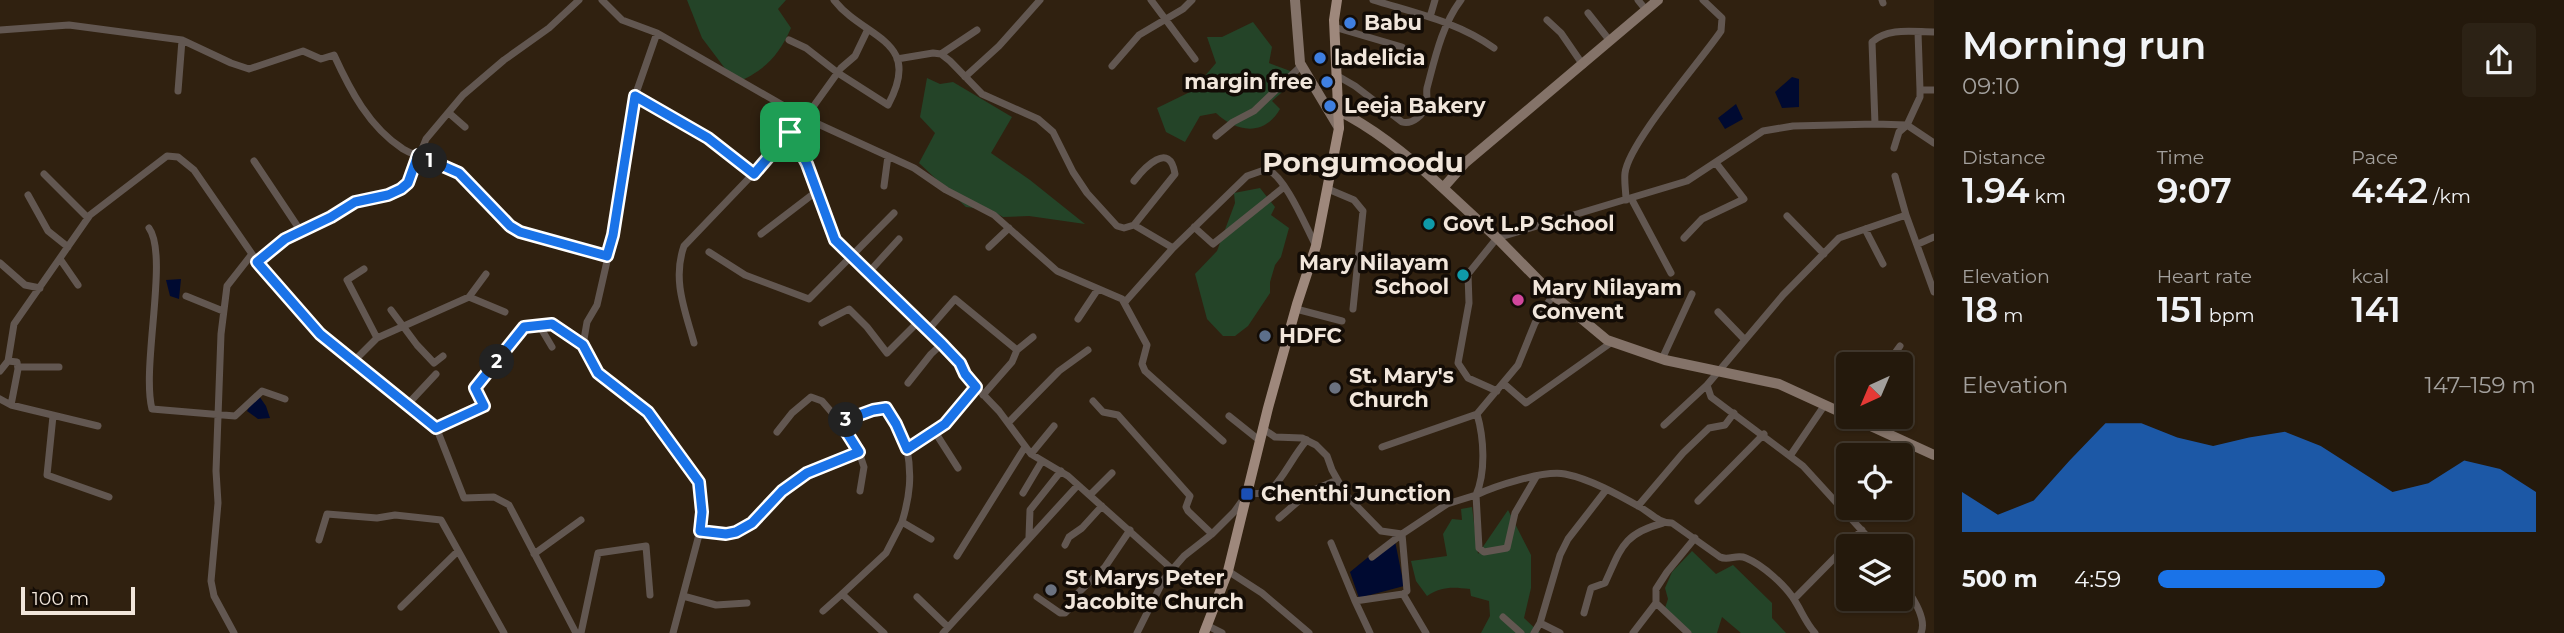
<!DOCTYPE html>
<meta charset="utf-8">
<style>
:root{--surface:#24190c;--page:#2c2215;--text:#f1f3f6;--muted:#a3a09d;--line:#41382d;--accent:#1a73e8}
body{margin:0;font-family:Montserrat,sans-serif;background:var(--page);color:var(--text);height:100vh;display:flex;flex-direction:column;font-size:26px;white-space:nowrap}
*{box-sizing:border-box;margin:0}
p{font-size:23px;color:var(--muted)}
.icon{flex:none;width:38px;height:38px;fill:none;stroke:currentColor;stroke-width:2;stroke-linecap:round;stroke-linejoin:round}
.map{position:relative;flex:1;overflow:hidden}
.details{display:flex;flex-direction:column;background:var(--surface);width:630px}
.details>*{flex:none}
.needle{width:46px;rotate:224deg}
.fabs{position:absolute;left:1836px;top:352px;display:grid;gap:14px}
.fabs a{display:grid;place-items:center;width:77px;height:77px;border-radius:7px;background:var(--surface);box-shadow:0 2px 5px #0004,0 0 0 2px var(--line);font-size:35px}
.scale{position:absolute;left:21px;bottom:18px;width:114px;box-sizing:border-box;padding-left:7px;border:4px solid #f1e6db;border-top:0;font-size:19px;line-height:24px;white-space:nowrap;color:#f1e6db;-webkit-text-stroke:5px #130c06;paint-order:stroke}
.pin{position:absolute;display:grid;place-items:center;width:60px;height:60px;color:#fff;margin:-30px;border-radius:14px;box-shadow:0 4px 10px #0006}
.km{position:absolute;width:35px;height:35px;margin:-18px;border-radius:50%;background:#222;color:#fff;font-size:19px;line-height:35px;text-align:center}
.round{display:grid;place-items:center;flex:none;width:74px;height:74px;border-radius:7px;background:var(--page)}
.summary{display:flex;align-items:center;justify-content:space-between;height:119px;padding:0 28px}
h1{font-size:38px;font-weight:600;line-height:52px}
.stats{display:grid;grid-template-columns:repeat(3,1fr);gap:10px;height:119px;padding:7px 28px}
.stats div{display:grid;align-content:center}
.stats b{font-size:35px;font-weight:600}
.stats small{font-size:19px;font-weight:400}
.stats p{font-size:19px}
.chart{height:196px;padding:14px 28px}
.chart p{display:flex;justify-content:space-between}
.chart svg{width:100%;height:126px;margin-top:7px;fill:var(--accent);opacity:.7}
ul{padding:0 28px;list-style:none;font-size:23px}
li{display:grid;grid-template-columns:112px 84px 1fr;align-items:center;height:52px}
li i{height:18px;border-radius:9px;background:var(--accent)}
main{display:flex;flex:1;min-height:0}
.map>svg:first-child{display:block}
.green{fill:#244428}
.water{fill:#000a31}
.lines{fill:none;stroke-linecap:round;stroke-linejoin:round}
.street{stroke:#625751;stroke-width:7}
.secondary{stroke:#847369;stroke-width:10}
.primary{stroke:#9e887c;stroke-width:10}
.route-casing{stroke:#fff;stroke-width:14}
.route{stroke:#1a73e8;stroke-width:9}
.shop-dot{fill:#3f7fe0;stroke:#130c06;stroke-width:2.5}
.culture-dot{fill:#0f9aa8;stroke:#130c06;stroke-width:2.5}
.hotel-dot{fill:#d1479c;stroke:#130c06;stroke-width:2.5}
.service-dot{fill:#5c6f8a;stroke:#130c06;stroke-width:2.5}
.worship-dot{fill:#6b7280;stroke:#130c06;stroke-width:2.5}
.transit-dot{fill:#1a4fb4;stroke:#130c06;stroke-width:2.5}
.labels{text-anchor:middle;stroke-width:7;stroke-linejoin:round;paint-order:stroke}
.poi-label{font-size:21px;font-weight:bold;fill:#f1e6db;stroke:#130c06;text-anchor:start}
.district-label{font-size:28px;font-weight:bold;fill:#f1e6db;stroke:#130c06}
</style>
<main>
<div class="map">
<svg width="1934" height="633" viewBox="0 0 1934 633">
<rect width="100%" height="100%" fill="#302110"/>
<path class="green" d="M687,0H786L778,9L791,28C778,57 765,70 736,83L702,38Z
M1253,22L1272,47L1269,63L1293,72L1290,85L1272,101L1280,109C1264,137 1236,132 1216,113L1200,116L1185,142L1166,132L1157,108L1192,91L1216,63L1207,37H1222Z
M927,78L940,84L953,82L1012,117L991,153L1030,180L1085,224L1029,216L1003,217L991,210L966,207L919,163L935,133L920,117Z
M1260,188L1275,207L1271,215L1289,228L1281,257L1275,265L1270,282V293L1248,326L1235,336H1223L1207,319L1195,274L1217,251L1235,203L1234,193Z
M1472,507L1478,554L1508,510L1531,555V588L1524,618L1540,633H1481L1490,616L1489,601L1471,596L1470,589C1453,587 1442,586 1427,596L1416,581L1411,561L1447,556L1443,534L1452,519L1462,520L1461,509Z
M1692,551L1716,574L1733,565L1772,603V618L1786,633H1741L1722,617L1717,633H1692L1665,608L1668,599L1665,588L1672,572Z"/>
<path class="water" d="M1792,77L1799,79V107L1782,108L1775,92Z
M1736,104L1743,119L1725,129L1718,118Z
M181,279L179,299L170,296L166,280Z
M257,393L266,406L270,418L258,419L247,411Z
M1394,536L1404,586L1359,598L1350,572Z"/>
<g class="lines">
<path class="street" d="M602,0L622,20L657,33L805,118L914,168L946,190L994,215L1057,271L1122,299L1147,345L1142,364L1145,371L1223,441
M1151,0L1195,59
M1373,0C1415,13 1458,22 1494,48
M1638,0L1646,10
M1882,0L1883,3
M1588,13L1610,41
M1430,17L1435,0
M1547,20L1561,33L1583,65
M1334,27L1402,47
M0,30L69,25L182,40L231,63L249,69L303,51L321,59L334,55C350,90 369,127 403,149C420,159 441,162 458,172C475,182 495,212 510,226L519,232L608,256
M1918,32L1920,90
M657,33L635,96L613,235L597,305L587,322L583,345L598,373L648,412L699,482L702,512L700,531L726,534L736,532L752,523L781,491L807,473L859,452L840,422
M789,40L806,48L838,73L888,105C924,39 864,39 834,0
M941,54L977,30
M897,59L933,53L941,54L950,61L982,94L1038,119L1053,132L1073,172L1087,193L1117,226L1124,228L1134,225L1173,248L1247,176L1267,169C1286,178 1305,225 1315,244
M1112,66L1139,35L1183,9L1192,0
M1336,75L1355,86L1402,122C1412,125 1424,115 1426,104C1428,99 1426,93 1427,88C1435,58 1442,25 1461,0
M965,77L999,46L1040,0
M178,91L182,40
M635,96L708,138L754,174
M449,113L465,127
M1875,124L1872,42C1888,27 1914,32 1934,32
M790,132L807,164L835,240L942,344L960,363L965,374L976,387
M1216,136L1233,122L1254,111L1301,66
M1894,148L1899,132L1907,125L1934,143
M254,161L300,230
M44,174L88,218
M1895,176L1906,215
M1134,181C1144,168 1170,140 1175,174L1134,225
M884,186L888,156
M1328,189L1354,200L1363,211L1353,309
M28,195L48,231L68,247
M1631,198L1671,273
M1626,200C1626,192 1624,182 1625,173C1629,142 1700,62 1721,31L1722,18L1703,0
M1787,216L1824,254
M1194,227L1213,244L1284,187
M149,228C169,255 141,367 152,409L235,416L262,391L285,399
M1865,229L1883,264
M761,234L817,191
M1684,238L1702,219L1744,199L1716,163
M1918,244L1934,237
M989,247L1009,228
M709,252L745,275L809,299L894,213
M60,259L78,285
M257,262L285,239L331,217L355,202L388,195L401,189L408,183L426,139L463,95L504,60L549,28L579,0
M0,263L25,285L40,288
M364,269L347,280L377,338
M869,272L899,239
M186,296L223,311
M469,297L505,312
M1125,302L1173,248
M1296,309L1342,321
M391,310L417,345L434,363L443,356
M1718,312L1745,340
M1078,319L1098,289
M822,323L849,309L867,327L887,353L919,321
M539,325L552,347
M928,330L955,299L1017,350
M694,343C685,310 672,280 684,246L774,152L794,125L805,118L841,68L855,56L868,29
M1662,359L1692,294
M355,360L377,338L469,297L486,274
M8,361L17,362L18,369L11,405L98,426
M1887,364L1900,346
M18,367H59
M0,371L8,361L14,324L90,215L167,156L178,157L194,170L252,254L320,334L436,427L464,498L494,497L509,505L576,633
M908,383L931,354L942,344
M1503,383L1526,403L1612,342
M1497,391L1468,378L1458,363L1469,303L1468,274L1497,238L1687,181L1763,131L1793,126L1875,124L1907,125L1920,97V90H1934
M983,395L1012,362L1017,350L1033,337
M0,399L11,405
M1093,401L1103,412L1118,415L1190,496L1186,507L1188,511L1212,534
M408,404L436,374
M53,416L47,475L109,497
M1229,416L1259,440
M1008,423L1059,371L1088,350
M1664,425L1707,385
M436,427L484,406L476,388L524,327L552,324L583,345
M1262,428L1275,437L1302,438L1316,445L1327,456L1332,470L1346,495L1381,531L1402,534
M777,432L792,413L811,397L822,401L840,422L873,410L886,408L907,449
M935,432L958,468
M1382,447L1477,414
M859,452L864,467L860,491
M1031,454L1054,426
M1790,456L1824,406
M1536,477L1515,513L1507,548L1484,552L1479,548L1476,495C1495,486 1544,470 1565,474C1590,479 1617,494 1640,507C1651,513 1658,523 1672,523L1720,557C1728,561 1737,554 1746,558C1763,565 1786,586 1795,601C1802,612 1806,623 1815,633
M1023,493L1042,461
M1090,495L1112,473
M1698,501L1764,434
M1638,506L1683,453L1709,428L1725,425L1734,413
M1279,518L1309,492L1337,480
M1029,537L1030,510L1061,471
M931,539L902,522C910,496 912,475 907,449L945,424L976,387L999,411L1031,454L1068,476L1173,570
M319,540L327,514L377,518L395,515L441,520L504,633
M1331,543L1355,601
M1065,545L1069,537L1082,528L1102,506
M1876,546L1803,466L1711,397L1707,385L1783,295L1839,238L1906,215L1934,292
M534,554L581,520
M957,556L1025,447
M1372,557L1402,534
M1228,571L1262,593L1309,633
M1900,578C1909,593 1928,617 1921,633
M1403,594L1426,633
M683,596L716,605L747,603
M917,597L948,627
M1037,597L1060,613H1065L1077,601L1078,593L1105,567L1130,530
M1794,599L1862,530
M1656,603L1688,633
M401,607L458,551
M823,611L842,594
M1584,613L1591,588L1605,583C1621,549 1622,534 1663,523
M1503,617L1521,633
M1206,625L1222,633
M234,633L214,596L211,581L218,503L216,471L221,334L227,286L252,254
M581,633L598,553L646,546L650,595
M673,633L700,531
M884,633L842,594L886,553L902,522
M943,633L1078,485
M1137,633L1164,579L1184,556L1212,534L1234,512L1247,494L1268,493C1284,478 1292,457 1307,440
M1370,633L1355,601L1403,594L1407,591L1402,534L1447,504L1476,495C1486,472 1484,438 1477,414L1518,365L1535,323L1553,295
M1534,633L1540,623
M1560,633L1540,623L1560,555L1568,539L1606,490
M1633,633L1656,603V589L1667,572L1695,538"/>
<path class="secondary" d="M1295,0L1300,63L1339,128
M1337,110C1376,129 1411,158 1443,188L1465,163L1658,0
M1443,188L1497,238L1553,295L1607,340L1665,360L1779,384L1934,455"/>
<path class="primary" d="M1204,633L1228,571L1268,408L1297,304L1316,246L1339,128L1334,20L1337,0"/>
</g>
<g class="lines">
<defs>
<path id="route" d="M635,96L708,138L754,174L790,132L807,164L835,240L942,344L960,363L965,374L976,387L945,424L907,449L896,424L886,408L873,410L840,422L859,452L807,473L782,491L752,523L736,532L726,534L700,531L702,512L699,482L648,412L598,373L583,345L552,324L524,327L475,388L484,406L436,428L320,334L257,262L285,239L331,217L355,202L388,195L401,189L408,183L418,155L459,173L510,226L520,232L607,256L613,235Z"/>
</defs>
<use href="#route" class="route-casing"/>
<use href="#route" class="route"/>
</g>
<g class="shop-dot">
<circle cx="1350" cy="23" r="7"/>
<circle cx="1320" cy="58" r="7"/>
<circle cx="1327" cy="82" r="7"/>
<circle cx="1330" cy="106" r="7"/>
</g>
<g class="culture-dot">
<circle cx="1429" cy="224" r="7"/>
<circle cx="1463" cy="275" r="7"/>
</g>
<circle class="hotel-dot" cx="1518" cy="300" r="7"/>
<circle class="service-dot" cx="1265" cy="336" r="7"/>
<g class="worship-dot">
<circle cx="1335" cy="388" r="7"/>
<circle cx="1051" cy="590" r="7"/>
</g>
<rect class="transit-dot" x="1240" y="487" width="14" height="14" rx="3.5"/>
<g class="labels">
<g class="poi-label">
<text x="1364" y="30">Babu</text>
<text x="1334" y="65">ladelicia</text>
<text x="1313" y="89" text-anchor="end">margin free</text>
<text x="1344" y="113">Leeja Bakery</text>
<text x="1443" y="231">Govt L.P School</text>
<text x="1449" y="270" text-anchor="end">Mary Nilayam<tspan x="1449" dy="24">School</tspan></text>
<text x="1532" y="295">Mary Nilayam<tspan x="1532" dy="24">Convent</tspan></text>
<text x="1279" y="343">HDFC</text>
<text x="1349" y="383">St. Mary's<tspan x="1349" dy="24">Church</tspan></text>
<text x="1261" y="501">Chenthi Junction</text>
<text x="1065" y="585">St Marys Peter<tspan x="1065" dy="24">Jacobite Church</tspan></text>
</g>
<g class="district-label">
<text x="1363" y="172">Pongumoodu</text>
</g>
</g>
</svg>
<div class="fabs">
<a><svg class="needle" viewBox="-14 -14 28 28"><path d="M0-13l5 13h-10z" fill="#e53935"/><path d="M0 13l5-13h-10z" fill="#a3a09d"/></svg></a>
<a><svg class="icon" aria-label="locate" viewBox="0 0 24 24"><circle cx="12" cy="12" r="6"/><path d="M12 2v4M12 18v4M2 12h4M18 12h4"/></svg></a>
<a><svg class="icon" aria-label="layers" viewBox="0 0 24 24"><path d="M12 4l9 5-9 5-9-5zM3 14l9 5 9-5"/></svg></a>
</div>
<div class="scale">100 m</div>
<div class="pin" style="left:790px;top:132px;background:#1e9e55"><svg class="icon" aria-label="arrive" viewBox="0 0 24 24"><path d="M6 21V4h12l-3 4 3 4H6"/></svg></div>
<b class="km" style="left:430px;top:161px">1</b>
<b class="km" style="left:497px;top:362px">2</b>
<b class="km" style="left:846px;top:420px">3</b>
</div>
<section class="details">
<div class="summary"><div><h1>Morning run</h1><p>09:10</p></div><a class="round"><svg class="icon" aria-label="share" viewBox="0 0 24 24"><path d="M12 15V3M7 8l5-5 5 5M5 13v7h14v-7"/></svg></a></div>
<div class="stats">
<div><p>Distance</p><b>1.94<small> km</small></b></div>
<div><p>Time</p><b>9:07</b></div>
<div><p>Pace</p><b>4:42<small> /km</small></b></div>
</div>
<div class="stats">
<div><p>Elevation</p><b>18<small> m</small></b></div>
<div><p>Heart rate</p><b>151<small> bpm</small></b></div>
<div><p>kcal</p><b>141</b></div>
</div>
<div class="chart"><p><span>Elevation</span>147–159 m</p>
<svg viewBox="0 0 160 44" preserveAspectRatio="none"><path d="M0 44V30L10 38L20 33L30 19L40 6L50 6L60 11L70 14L80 11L90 9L100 14L110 22L120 30L130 27L140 19L150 22L160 30V44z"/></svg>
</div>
<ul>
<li><b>500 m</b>4:59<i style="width:60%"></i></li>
</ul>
</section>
</main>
